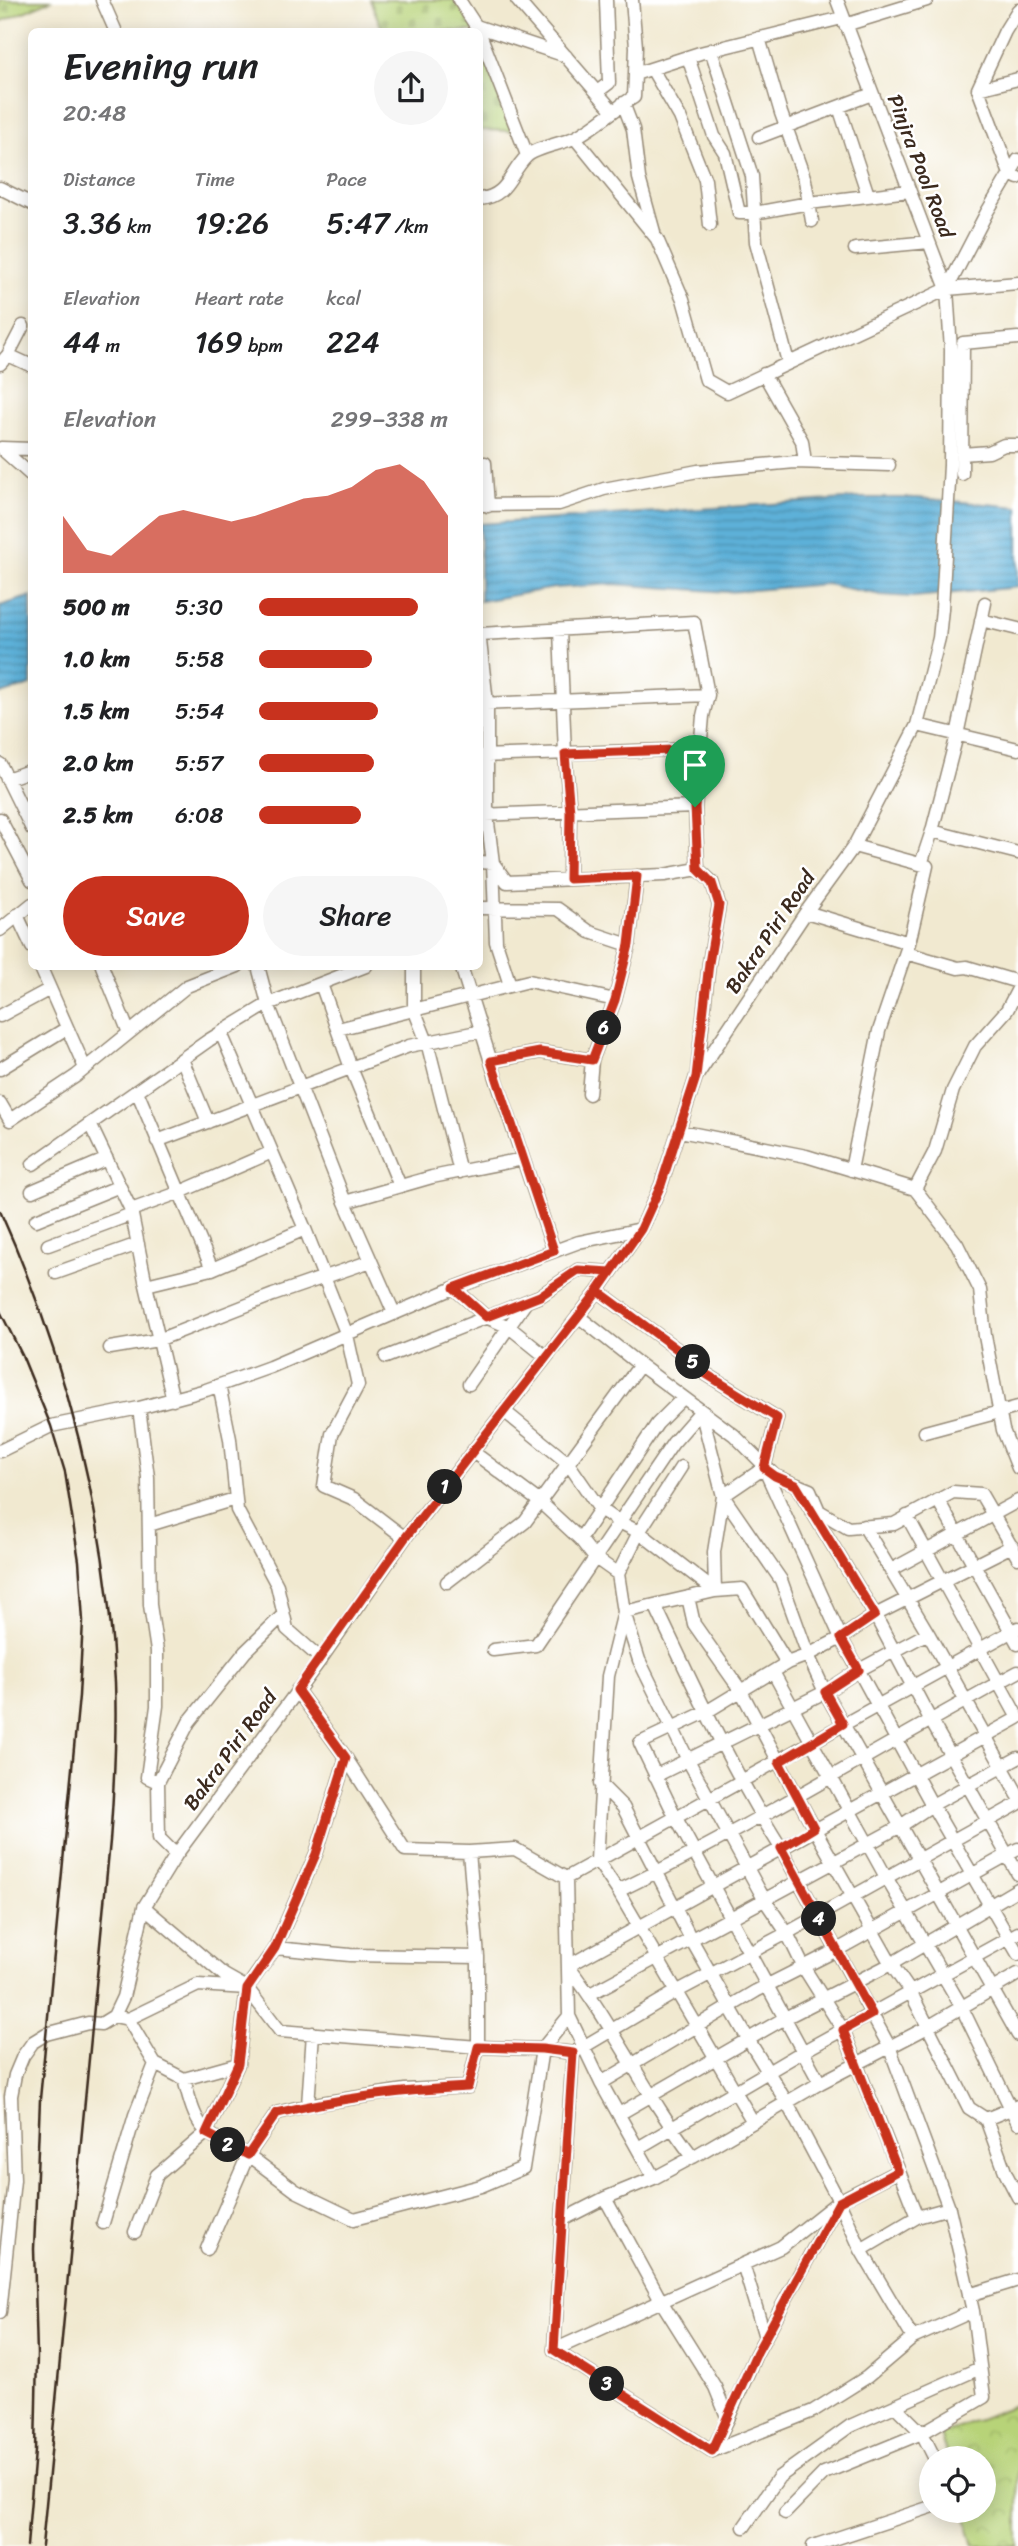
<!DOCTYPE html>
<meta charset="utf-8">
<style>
:root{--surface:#fff;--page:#f6f6f6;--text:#202124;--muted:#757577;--accent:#c8321e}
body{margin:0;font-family:Sriracha,sans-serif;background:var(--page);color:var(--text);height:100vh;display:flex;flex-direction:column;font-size:26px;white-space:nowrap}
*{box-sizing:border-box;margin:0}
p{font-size:23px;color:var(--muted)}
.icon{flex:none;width:38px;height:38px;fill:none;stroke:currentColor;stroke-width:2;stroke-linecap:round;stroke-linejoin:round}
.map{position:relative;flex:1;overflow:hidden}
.sheet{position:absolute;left:28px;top:28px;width:455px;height:942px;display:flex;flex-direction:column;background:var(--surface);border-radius:10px;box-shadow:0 4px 18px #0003}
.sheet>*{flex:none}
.buttons{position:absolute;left:919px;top:2446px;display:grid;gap:14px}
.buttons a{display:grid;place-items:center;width:77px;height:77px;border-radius:50%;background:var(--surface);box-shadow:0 4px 18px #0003;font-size:35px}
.pin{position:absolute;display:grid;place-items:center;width:60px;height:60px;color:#fff;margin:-72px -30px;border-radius:50% 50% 50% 0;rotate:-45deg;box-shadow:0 0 7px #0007}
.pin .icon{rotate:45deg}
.km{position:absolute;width:35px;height:35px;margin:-18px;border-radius:50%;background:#222;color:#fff;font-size:19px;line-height:35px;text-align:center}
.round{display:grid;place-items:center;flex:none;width:74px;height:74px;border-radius:37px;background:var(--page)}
.summary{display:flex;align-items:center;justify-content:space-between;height:119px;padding:0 35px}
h1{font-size:38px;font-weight:600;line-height:52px}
.metrics{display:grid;grid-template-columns:repeat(3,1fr);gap:10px;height:119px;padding:7px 35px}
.metrics div{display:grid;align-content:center}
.metrics b{font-size:30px;font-weight:600}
.metrics small{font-size:19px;font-weight:400}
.metrics p{font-size:19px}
.chart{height:196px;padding:14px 35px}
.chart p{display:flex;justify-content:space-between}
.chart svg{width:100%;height:126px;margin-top:7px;fill:var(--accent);opacity:.7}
.button{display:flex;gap:14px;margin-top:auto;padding:14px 35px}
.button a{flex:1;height:80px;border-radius:42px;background:var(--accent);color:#fff;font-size:28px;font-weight:600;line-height:80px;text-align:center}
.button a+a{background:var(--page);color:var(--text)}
ul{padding:0 35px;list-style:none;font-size:23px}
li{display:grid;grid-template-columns:112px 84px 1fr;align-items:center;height:52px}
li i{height:18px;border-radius:9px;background:var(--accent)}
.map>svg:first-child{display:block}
.cemetery{fill:url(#cemetery-stones);stroke:#797e4b;stroke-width:2}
.park{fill:url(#park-crowns);stroke:#797e4b;stroke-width:2}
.water{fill:url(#water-rules);stroke:#4c6e7c;stroke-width:2}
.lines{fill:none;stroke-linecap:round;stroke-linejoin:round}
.minor-casing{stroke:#968a77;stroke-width:15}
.minor{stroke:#fff;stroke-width:12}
.rail{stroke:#3b2a1e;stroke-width:2.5}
.route-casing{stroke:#fff;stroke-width:14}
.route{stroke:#c8321e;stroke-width:9}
.labels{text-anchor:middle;stroke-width:5;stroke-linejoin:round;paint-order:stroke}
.street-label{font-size:21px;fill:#3b2a1e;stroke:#fff}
</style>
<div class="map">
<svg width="1018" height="2546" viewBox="0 0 1018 2546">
<defs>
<pattern id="cemetery-stones" width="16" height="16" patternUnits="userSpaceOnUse" patternTransform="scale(1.75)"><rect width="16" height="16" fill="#b7d378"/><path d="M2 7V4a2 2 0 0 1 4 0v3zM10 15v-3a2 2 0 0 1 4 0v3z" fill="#9eb567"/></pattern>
<pattern id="park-crowns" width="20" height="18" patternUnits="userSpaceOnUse" patternTransform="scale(1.75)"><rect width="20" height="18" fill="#b7d378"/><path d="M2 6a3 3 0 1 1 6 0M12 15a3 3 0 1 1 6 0" fill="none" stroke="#9eb567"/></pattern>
<pattern id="water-rules" width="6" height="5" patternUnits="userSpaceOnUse" patternTransform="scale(1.75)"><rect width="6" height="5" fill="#5db1d9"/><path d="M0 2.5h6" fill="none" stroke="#4e90af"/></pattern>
</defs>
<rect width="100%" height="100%" fill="#fff"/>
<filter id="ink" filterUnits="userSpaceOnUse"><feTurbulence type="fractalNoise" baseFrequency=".0143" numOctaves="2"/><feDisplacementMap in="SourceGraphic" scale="14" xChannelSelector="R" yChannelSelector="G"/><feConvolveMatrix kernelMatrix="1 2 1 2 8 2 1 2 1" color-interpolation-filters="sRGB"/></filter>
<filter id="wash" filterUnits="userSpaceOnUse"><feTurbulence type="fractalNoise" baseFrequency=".00686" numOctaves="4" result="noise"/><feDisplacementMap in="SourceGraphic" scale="28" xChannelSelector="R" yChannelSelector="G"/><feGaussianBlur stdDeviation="1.57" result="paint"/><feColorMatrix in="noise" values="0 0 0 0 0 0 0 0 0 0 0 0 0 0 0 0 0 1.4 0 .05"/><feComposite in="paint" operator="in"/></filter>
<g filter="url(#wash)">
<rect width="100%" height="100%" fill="#f1e9d0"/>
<path class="cemetery" d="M0,0H52L0,22Z
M370,0H458L479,31H383Z
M480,34L517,131L480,130Z"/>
<path class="park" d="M1018,2404V2546H974L964,2511H984V2459H948L940,2434Z"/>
<path class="water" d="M860,498H917L1018,507V587L913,597L881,595L826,584L728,592L614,584L554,588L480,601V524Z
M31,596V685L0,694V606Z"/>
</g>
<g filter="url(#ink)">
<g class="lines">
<defs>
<path id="minor" d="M102,0L116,32
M459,0L476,26L566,56
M517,0L613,111
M632,0L636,47L635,74
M1018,10L1005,31L978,89L1010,174L1018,178
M845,25L927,0
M480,34L527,155
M759,38L781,113L805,180L812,221
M711,50L752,176L756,242L788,362
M688,57L714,136L725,153L739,213H754L809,203L909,191
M652,69L680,117L705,180L710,225
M978,89L1018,79
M597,92L609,83L606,0
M623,103L633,129L639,178L654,232
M839,107L868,195
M759,137L872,94
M575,138L657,239L683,299L706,380L727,392L947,289L1018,283
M0,188L32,204
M480,199C508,196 509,174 526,157C535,147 563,144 576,137C597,126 614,109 634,97L635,74L700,53L842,18
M855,249L929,242
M947,289L987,212L1018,160
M8,355L32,366
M0,364L8,355L23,326
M764,374L802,441L805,462
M1,448L32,449
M2,449L32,476
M962,454L989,452L1004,445H1018
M485,463L488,506
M962,474L963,343L1018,338
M480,505L559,504L604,489L698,471L795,462L889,465
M985,603L957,735L932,831L1018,853
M981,620L1018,629
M560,630L565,754L570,812L569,879
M480,634L694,622L708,695L703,716L695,807L698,869L712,882L719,905L709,963L697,1073
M480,641L487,703V815L493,863L496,942L510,985
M480,704L708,695
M917,725L1018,749
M480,756L700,749
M0,764L32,829
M7,779L32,770
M480,815L695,807
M0,819L32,880
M480,862L493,863L507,882L664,875L698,869
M921,864L932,831
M480,908L558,909L590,932L629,945
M806,912L909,943
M17,915L32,947
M0,930L32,904
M906,953L958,968L967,967L1018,982
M40,966L85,1068
M102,966L129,1033
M258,966L268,1004L345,1202
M414,966V1009L427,1042L460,1172
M461,966L498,1084L554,1251
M321,984L351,1068L400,1186
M0,1016L50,989
M338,1029L529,981L615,1000
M182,1059L208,1122
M491,1061L540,1052L592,1060
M0,1069L67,1028
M137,1091L212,1269L146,1285L173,1400
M589,1094L592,1060L615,1000L629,945L637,876
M0,1103L10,1120L76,1076L187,986L238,966
M90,1124L131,1210
M680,1131L806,1156L915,1189L935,1151L953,1090L975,1046L1007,1010L1018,989
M157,1141L409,1046L482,1031
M33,1164L209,1040L268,1004L366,966
M851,1170L879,1031L909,943L927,866L854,846
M915,1189L957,1244L980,1290L985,1336L1003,1430L1018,1468
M32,1191L107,1159
M36,1220L120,1186
M305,1229L347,1335L358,1385L332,1434L324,1486L354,1499L405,1538
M48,1245L132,1214
M212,1269L305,1229L221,1033
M56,1273L138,1244
M146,1285L131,1210L178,1193L272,1152
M454,1288L486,1317L509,1327L545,1356
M598,1291L678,1350L706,1374L777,1418L764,1468L841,1638L932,1805L1018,1954
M394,1313L345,1202L432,1177L523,1159
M578,1316L640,1365L734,1435L775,1476L810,1490L819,1511L848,1528L894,1524L953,1492L981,1494L1018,1558
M110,1348L158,1340L273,1295L371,1261
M386,1357L540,1296L578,1270L611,1272
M469,1384L526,1302
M219,1385L230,1439L237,1510L277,1585L287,1629L321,1659
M139,1408L148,1477L150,1605L157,1651V1706L147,1777L158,1782L159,1838L176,1855
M504,1411L568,1463L599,1508L619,1522L639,1532L715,1591
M701,1411L723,1496L781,1580L808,1655L825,1692L1018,2035
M925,1432L1018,1407
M0,1451L51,1426L139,1408L206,1390L270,1367L454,1288L579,1242L641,1229
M473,1452L540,1502L580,1539L594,1557L618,1574L624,1612L715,1591L742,1589L787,1663
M796,1485L875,1615L930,1719L1018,1874
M938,1500L1018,1644
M907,1516L1018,1718
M149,1525L235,1499
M864,1526L928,1633L1018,1795
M580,1539L657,1424L683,1398
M891,1570L1018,1501
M618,1574L639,1532L681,1467
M447,1582L525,1522L640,1365
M715,1591L714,1552L723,1496L764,1468
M688,1597L694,1624L741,1691L814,1828L891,1964L911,1993L969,2108L986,2119L1006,2174L1018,2197
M655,1605C694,1687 732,1771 781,1848L889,2046L949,2208L973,2311L984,2397L922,2433L895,2406
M624,1612L639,1660L688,1760L764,1899L787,1933L804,1968L843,2030L917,2217L949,2208
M624,1612L608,1676L597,1860L618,1891L753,2122
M493,1650L536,1645L673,1443L701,1411
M773,1672L886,1877L961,2006L1018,2123
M346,1758L405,1850L469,1852L515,1849L566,1878L569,2016L601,2083L756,1991L837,1950L1018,1849
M655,1776L825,1692L859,1670L928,1633
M158,1782L189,1722L245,1652L282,1616
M600,1784L623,1807L691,1939L748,2039L787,2103L839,2201L861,2250L913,2338
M469,1852L478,1957
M566,1878L1018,1628
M618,1891C755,1825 884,1744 1018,1672
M144,1907L224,1975L247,1988L280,2031L478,2047L542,2049L573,2053L676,1992L787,1933L1018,1804
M275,1948L350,1955L478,1957V2047L468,2087L405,2090L308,2105L313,2033
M590,1994L899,1827L932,1805L1018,1758
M114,2016L128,2019L198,1985L247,1988L275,1948L316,1854L346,1758L297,1690
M128,2019L155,2064L184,2079C198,2133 201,2131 248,2155L277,2113L308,2105
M573,2053L554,2350L712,2451
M184,2079L238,2064L247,1988
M601,2083L654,2178
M820,2083L676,1818L640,1743L706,1712L787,1663L808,1655L841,1638L875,1615L1012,1546
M619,2114L785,2018L891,1964L1018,1889
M986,2119L1018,2106
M638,2148L802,2052L1018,1933
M693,2157C646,2096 614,2026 568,1966L1018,1718
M605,2198L661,2301L715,2387L728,2419L712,2451
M562,2220L605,2198L654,2178L693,2157L820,2083L928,2027L1018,1974
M103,2223L135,2115L155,2064
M135,2232L157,2175L206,2133L238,2064
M207,2249L248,2155L296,2191L354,2219L481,2186L523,2168L542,2049L569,2016
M861,2250L917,2217
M743,2264L765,2337
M969,2295L1018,2280
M0,2312L14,2180L11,2096L15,2075L23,2056L33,2042L46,2034L88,2023L101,2024L114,2016L123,1997L144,1907L176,1855L321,1659L405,1538L598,1291L641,1229L661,1185L696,1077L806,912L854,846L917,725L939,638L942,609L950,465L951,350L947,289L837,0
M554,2350L781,2247L839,2201L898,2171
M728,2419L756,2354L836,2207
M712,2451L813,2411L867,2377L913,2338L973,2311
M785,2513L824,2473L922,2433L935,2459
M744,2527L779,2477L850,2426L980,2368
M813,2546L931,2507"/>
</defs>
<use href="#minor" class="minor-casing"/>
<use href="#minor" class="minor"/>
<path class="rail" d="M0,1211C66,1357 107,1521 115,1682C117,1735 114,1788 110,1841L42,2546
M0,1311L22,1355L51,1426L65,1472L79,1561L83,1621L79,1696L40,2099L34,2249L37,2354L35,2451L27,2546"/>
</g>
</g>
<g class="lines" filter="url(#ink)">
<defs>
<path id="route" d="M695,807L698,869L712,883L719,905L709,963L696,1077L661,1185L641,1229L598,1291L405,1538L297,1690L346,1758L316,1854L275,1948L247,1989L238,2064L206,2133L248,2155L277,2113C340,2098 403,2090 468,2087L478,2047L542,2049L573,2053L554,2350L712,2451L756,2354L839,2202L898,2171L843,2030L872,2014L781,1848L814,1828L779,1762L843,1724L825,1692L859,1670L841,1638L875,1615L796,1485L775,1476L764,1468L777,1418L706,1374L678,1350L598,1291L611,1272L578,1270L540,1296L486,1317L454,1288L554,1251L491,1061L540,1052L592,1060L615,1000L629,945L637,876L569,879L570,812L565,754L700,749L695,807"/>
</defs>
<use href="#route" class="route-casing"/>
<use href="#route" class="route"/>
</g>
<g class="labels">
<g class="street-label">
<text transform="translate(921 166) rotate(69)" y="7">Pinjra Pool Road</text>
<text transform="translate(770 932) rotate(-56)" y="7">Bakra Piri Road</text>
<text transform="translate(230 1750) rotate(-54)" y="7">Bakra Piri Road</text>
</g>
</g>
</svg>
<div class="buttons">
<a><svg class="icon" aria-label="locate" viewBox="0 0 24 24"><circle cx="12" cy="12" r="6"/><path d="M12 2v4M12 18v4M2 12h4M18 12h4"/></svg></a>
</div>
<div class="pin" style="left:695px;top:807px;background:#1e9e55"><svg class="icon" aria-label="arrive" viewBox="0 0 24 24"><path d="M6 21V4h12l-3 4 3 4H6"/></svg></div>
<b class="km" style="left:445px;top:1487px">1</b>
<b class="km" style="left:228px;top:2145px">2</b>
<b class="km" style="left:607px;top:2384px">3</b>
<b class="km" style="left:819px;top:1919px">4</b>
<b class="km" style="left:693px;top:1362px">5</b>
<b class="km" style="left:604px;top:1028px">6</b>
<section class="sheet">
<div class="summary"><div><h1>Evening run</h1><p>20:48</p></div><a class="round"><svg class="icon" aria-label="share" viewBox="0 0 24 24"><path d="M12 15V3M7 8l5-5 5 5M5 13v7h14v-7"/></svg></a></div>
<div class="metrics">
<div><p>Distance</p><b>3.36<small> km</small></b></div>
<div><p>Time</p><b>19:26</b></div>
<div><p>Pace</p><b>5:47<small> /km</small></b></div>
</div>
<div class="metrics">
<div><p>Elevation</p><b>44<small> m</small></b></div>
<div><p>Heart rate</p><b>169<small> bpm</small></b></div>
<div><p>kcal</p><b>224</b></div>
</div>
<div class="chart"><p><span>Elevation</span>299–338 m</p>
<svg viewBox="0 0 160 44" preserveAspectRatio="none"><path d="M0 44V24L10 36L20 38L30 31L40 24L50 22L60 24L70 26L80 24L90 21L100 18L110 17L120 14L130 8L140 6L150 12L160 24V44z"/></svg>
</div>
<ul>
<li><b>500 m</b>5:30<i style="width:84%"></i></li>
<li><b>1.0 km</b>5:58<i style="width:60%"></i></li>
<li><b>1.5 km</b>5:54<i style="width:63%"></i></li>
<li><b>2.0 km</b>5:57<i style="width:61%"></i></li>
<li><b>2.5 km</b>6:08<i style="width:54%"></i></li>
</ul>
<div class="button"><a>Save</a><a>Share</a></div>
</section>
</div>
